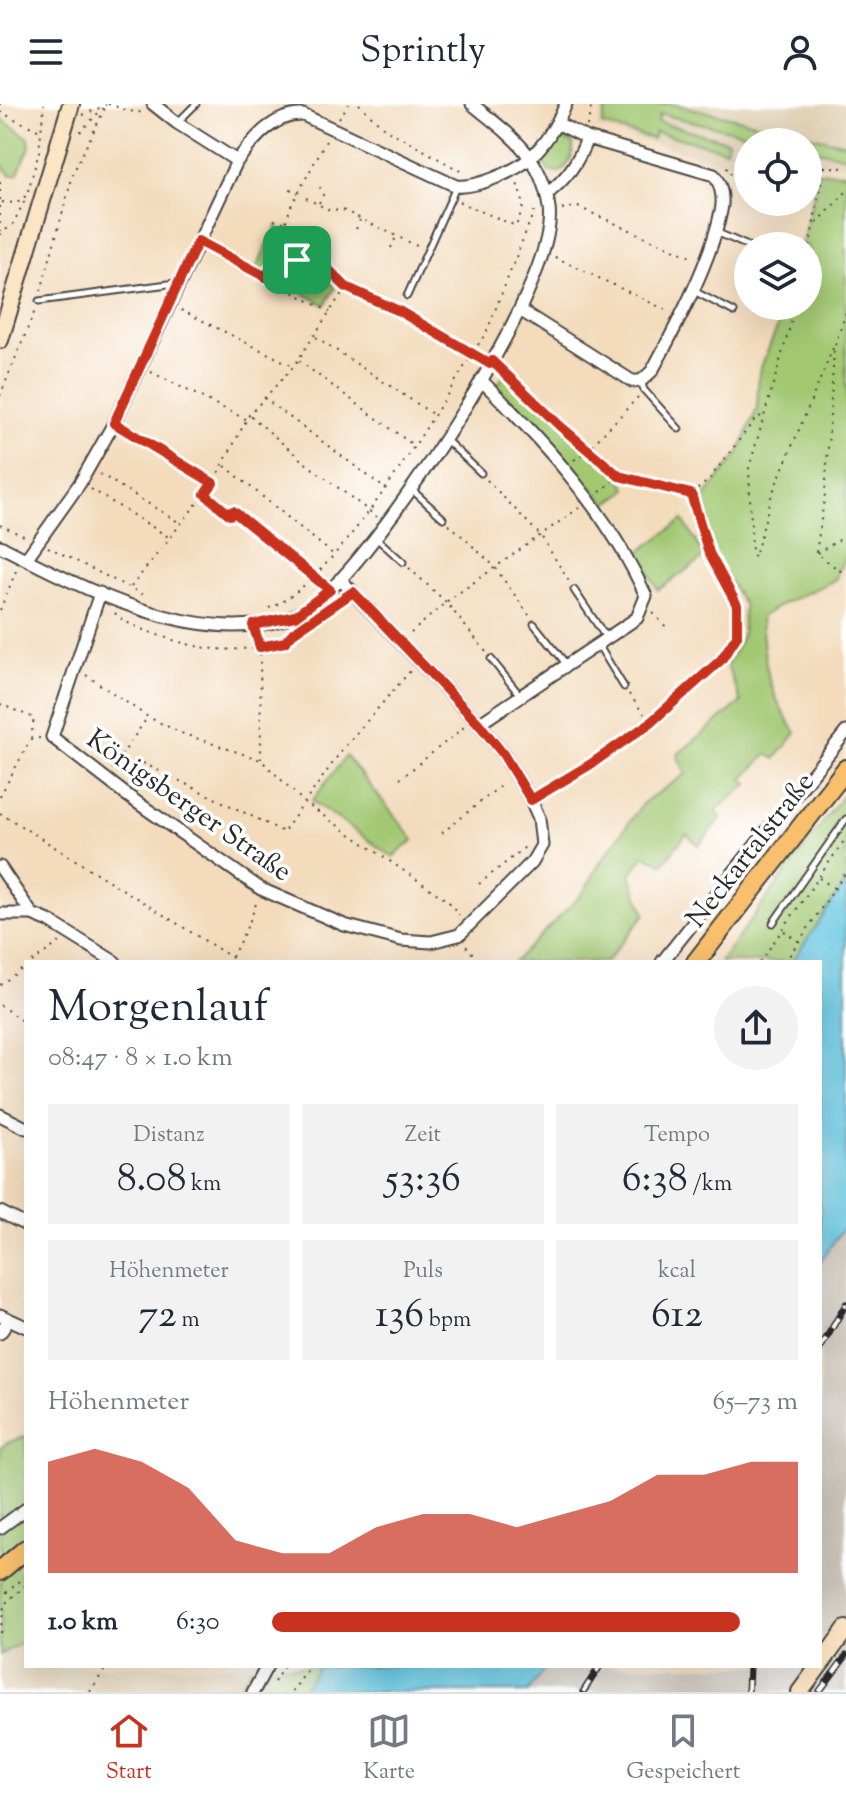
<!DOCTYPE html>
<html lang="de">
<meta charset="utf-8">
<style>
:root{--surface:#fff;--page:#f2f2f3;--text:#1f2937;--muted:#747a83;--line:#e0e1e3;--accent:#c8321e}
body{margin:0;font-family:"Sorts Mill Goudy",serif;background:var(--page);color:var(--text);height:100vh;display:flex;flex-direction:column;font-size:30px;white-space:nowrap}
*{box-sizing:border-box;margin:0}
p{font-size:26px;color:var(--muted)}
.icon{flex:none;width:44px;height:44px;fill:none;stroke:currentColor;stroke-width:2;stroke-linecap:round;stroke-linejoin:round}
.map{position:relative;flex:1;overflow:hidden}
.sheet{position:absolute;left:24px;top:856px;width:798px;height:708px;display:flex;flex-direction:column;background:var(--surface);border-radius:0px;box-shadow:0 8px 32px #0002}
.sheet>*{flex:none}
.fabs{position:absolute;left:734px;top:24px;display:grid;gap:16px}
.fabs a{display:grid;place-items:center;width:88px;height:88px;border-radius:50%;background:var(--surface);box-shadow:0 8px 32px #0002;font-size:40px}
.pin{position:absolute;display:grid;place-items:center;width:68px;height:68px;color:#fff;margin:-34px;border-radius:16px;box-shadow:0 4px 12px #0006}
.round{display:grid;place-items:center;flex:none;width:84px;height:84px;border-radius:42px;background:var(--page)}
.overview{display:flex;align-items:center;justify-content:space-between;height:136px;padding:0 24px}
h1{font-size:44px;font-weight:600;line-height:60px}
.metrics{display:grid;grid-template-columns:repeat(3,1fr);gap:12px;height:136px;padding:8px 24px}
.metrics div{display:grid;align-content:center;border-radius:0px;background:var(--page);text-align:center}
.metrics b{font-size:40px;font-weight:600}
.metrics small{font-size:22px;font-weight:400}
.metrics p{font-size:22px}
.chart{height:224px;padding:16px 24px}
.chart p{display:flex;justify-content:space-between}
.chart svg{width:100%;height:144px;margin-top:8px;fill:var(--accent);opacity:.7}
ul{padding:0 24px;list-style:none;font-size:26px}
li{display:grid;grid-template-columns:128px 96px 1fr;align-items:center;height:60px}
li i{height:20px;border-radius:10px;background:var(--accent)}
header{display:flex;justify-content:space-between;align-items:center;height:104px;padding:0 24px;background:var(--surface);font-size:36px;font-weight:600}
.tabs{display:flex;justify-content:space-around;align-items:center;height:112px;border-top:2px solid var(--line);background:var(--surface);font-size:22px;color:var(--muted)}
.tabs a{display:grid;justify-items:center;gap:4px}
.tabs .selected{color:var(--accent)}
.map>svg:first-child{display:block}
.built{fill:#dfcfb1}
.industrial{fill:#cac3b8}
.green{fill:#a2c872;stroke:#667a4e;stroke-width:2}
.water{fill:#61c4df;stroke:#467885;stroke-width:2}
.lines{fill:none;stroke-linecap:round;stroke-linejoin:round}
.service-casing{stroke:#494541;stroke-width:9}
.minor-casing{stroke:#494541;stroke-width:15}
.secondary-casing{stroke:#494541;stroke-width:20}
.primary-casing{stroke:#494541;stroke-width:22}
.path{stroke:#494541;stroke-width:2;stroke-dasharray:2 6;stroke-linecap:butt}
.service{stroke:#fff;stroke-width:5}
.minor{stroke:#fff;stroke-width:11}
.secondary{stroke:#fce5c4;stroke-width:16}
.primary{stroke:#f8bf6c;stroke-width:18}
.rail-casing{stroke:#2b2b2b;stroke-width:7}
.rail{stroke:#fff;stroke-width:4;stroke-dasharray:12;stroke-linecap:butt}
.route-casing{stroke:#fff;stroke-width:16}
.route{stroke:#c8321e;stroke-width:10}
.labels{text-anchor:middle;stroke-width:7;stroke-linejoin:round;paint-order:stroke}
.street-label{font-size:28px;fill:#2b2b2b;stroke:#fff}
</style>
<header><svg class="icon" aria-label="menu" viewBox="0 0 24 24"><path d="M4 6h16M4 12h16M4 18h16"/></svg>Sprintly<svg class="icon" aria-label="person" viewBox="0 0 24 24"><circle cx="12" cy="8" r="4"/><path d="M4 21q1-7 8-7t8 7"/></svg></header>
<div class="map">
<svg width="846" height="1588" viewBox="0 0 846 1588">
<rect width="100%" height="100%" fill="#fff"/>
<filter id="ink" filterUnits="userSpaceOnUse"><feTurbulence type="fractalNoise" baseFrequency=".0125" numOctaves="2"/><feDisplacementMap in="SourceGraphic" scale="16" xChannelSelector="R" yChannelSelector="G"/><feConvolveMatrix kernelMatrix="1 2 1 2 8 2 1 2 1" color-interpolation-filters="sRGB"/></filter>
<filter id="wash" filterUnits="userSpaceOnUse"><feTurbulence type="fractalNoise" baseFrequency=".006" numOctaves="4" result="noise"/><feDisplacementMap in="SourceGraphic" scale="32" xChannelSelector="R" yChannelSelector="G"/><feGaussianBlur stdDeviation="1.8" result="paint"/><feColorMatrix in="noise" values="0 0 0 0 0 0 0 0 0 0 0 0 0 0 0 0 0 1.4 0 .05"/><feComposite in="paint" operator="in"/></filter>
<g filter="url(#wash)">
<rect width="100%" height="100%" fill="#f3dbbc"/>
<path class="built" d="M604,0H846V60L808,59V38H748V57H734L725,60L598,24Z
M26,1485V1562H252L236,1588H0V1507Z"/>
<path class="industrial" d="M846,1120V1588H528L546,1562H820V1158Z"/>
<path class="green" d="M607,0H673L846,40V53L808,44V38H782L660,10L658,18L728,37L726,46L655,28L653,35L602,21Z
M0,14L29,34L30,43L17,71H10L0,59Z
M556,31L573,39C574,53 570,60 560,68L549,67L540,54Z
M819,68L846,69V449L835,476L782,500L761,513C765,563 766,585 796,629L775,655L767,650L743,675L748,680L716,706L721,714L699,741L686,730L663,760L645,751L630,771L645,810L606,858H514L584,788L600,759L643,699L686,670L677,651L741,598L727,561L742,532L744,502L713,449L699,400L739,349L757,304L759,268L786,202H808V142H801Z
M277,122L335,184L325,201L256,164Z
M508,265L616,363L627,386L607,400L497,282Z
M683,416L705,453L658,486L638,449Z
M346,652L414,736L393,753L312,697Z
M846,687V778L792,858H720Z
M26,1332V1536L0,1551V1344L7,1339Z
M252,1562H319L301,1588H236Z"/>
<path class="water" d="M846,778V1120L820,1158V858H792Z
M319,1562H546L528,1588H301Z"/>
</g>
<g filter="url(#ink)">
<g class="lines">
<defs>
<path id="service" d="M177,19L196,0
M716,128L748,142
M692,186L734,208
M407,192L456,83
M39,197L176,179
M399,207L489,260
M641,277L644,286L679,325
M446,336L481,369
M411,385L443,414
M375,433L403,458
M574,486L607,535
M534,520L567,561
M599,542L624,583
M491,555L519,590
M532,696L591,660L650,619
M773,819L846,715"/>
<path id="minor" d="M153,0L177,19L237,57
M547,90C567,74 578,59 587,34
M520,206L632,277H641L652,267C677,221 711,157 721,107C724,95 721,80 714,71L587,34L557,19
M0,442C80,483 190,541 282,516C300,511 318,497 332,484C390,428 560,180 549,104C542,51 510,31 472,0
M26,455L80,379L114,319L237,57C254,35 273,10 303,11L456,82C477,84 515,68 531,53C546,39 558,18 566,0
M100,489L52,633L128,692L261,785L344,821L401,836L431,838L459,831L532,758L542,741L539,714L531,696L503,650L479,620L340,475
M479,620L637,514L646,492C609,409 545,339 481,276
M0,763L32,810
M0,810H32L49,817L115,858
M662,858L846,628
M0,1011L26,1024
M0,1108L26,1121
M0,1211L26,1223
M0,1229L9,1216
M0,1424L26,1405
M253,1588L267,1562"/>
<path id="secondary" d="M0,236L71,0
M820,1561L846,1525
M800,1588L819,1562"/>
<path id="primary" d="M696,858L846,665
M0,1467L26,1445"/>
</defs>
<use href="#service" class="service-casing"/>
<use href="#minor" class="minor-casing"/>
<use href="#secondary" class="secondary-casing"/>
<use href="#primary" class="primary-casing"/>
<path class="path" d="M0,0H1
M108,0L137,9L143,7
M359,0L384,24L464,69
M0,8L42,28
M83,11L106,1
M339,14L349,0
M587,22L592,0
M80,28L103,4
M326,37L291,102L284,123L346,183L389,203
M808,62L846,64
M726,64L735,66
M730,70L742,61H748
M0,78V127
M290,85L298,89
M28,87L39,48L44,0
M306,94L329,106H343L419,143
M2,98L17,99L27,91
M459,98L516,122L524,101L517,79
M319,99L323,91L320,83
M562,105L578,103L693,154
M274,116L284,118
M817,119L846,88
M356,125L360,116
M0,131L13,120L26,94
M209,143L330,208
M391,144L396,133
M808,151L824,62
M555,153L668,207
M266,173L276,155L297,156L312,151
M41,187L74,67L107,0
M796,202L749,364L752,449L755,453L772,390L834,242
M181,206L293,262
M316,233L434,311
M478,241L487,227L534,107
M835,241L846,208
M834,247L825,390L816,449L846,471
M299,257L413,341
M501,266L560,322L618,371
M151,268L245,315
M0,292L36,204
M264,294L383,383
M251,312L304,358L377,413
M126,325L212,378
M574,356L589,345L638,293
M225,362L334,451
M100,370L180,419
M487,376L541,432L570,479
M91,385L170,434
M600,388L619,372L691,390
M205,390L230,411L233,407L320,477
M691,390L708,377L756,314L764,311
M449,420L494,462L529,511
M0,421L28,434
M48,443L146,492
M817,449L846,432
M409,464L446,498L486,548
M131,483L213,379L249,311L294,262L346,183
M269,504C333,481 430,318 468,257
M0,506L16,467
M115,509C124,519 139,524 152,529C205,548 230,550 285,538L293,529L344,495
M653,509L668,525
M411,529L446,498L579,404
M257,534L260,543L261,655
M86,571L148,613L181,629L261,656L305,699L448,797L459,811
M629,590L644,610
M0,600L34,614L31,634
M657,613L721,556L737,532V501L709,449L692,391
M143,659L284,728
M112,665L147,614
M400,675L464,623
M0,692L31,635L40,634
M0,709L239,858
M285,726L342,646L411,566
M442,729L504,679
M819,774L834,784
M479,780L525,743
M784,827L798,837
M466,842L480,858
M232,853L249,819L257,797
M32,858L60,838
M760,858L846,734
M785,858L846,768
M0,881L26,862
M0,901L26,920
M0,1494L26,1472
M0,1504L26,1481
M0,1529L4,1503
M274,1578L284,1562
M90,1588L107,1562
M292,1588L310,1562"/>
<use href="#service" class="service"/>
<use href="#minor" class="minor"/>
<use href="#secondary" class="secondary"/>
<use href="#primary" class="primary"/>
<defs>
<path id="rail" d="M820,1245L846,1200
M583,1588L600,1562
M748,1588L749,1562
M819,1588L846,1552"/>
</defs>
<use href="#rail" class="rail-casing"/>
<use href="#rail" class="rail"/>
</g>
</g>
<g class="lines" filter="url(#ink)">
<defs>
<path id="route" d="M198,137L266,173L276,155C289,156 302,158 313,150L346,183L399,207L490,260L492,257L560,322L619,372L691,390L709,449L737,501V532L721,556L650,619L591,660L531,696L503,650L479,620L353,488L293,529L285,538L260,543L253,521L295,512L330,486L233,407L230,411L205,390L213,379L114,319Z"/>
</defs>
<use href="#route" class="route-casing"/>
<use href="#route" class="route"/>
</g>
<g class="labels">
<g class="street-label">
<text transform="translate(190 700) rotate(35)" y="10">Königsberger Straße</text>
<text transform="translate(749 745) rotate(-52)" y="10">Neckartalstraße</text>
</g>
</g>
</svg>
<div class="fabs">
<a><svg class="icon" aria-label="locate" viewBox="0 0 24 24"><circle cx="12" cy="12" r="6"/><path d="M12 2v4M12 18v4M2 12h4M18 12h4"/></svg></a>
<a><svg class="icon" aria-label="layers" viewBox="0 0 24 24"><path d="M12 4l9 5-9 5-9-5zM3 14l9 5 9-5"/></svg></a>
</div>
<div class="pin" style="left:297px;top:156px;background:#1e9e55"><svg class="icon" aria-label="arrive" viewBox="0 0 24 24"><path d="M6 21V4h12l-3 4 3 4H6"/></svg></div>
<section class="sheet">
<div class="overview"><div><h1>Morgenlauf</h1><p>08:47 · 8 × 1.0 km</p></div><a class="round"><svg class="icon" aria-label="share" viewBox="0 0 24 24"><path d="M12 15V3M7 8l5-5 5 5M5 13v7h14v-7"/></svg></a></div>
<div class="metrics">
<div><p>Distanz</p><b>8.08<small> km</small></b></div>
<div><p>Zeit</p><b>53:36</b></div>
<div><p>Tempo</p><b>6:38<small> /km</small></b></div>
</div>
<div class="metrics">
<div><p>Höhenmeter</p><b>72<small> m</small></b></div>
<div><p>Puls</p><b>136<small> bpm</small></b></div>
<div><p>kcal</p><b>612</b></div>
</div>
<div class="chart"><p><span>Höhenmeter</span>65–73 m</p>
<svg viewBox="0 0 160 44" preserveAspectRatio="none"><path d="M0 44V10L10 6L20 10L30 18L40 34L50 38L60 38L70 30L80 26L90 26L100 30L110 26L120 22L130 14L140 14L150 10L160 10V44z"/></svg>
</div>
<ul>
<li><b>1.0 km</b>6:30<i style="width:89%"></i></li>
</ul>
</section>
</div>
<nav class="tabs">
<a class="selected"><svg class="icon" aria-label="home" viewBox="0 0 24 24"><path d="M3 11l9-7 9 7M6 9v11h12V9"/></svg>Start</a>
<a><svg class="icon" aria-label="map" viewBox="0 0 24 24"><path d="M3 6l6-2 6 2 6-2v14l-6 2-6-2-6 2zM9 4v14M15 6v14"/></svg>Karte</a>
<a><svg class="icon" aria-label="saved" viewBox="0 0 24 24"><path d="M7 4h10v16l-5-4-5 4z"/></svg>Gespeichert</a>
</nav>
